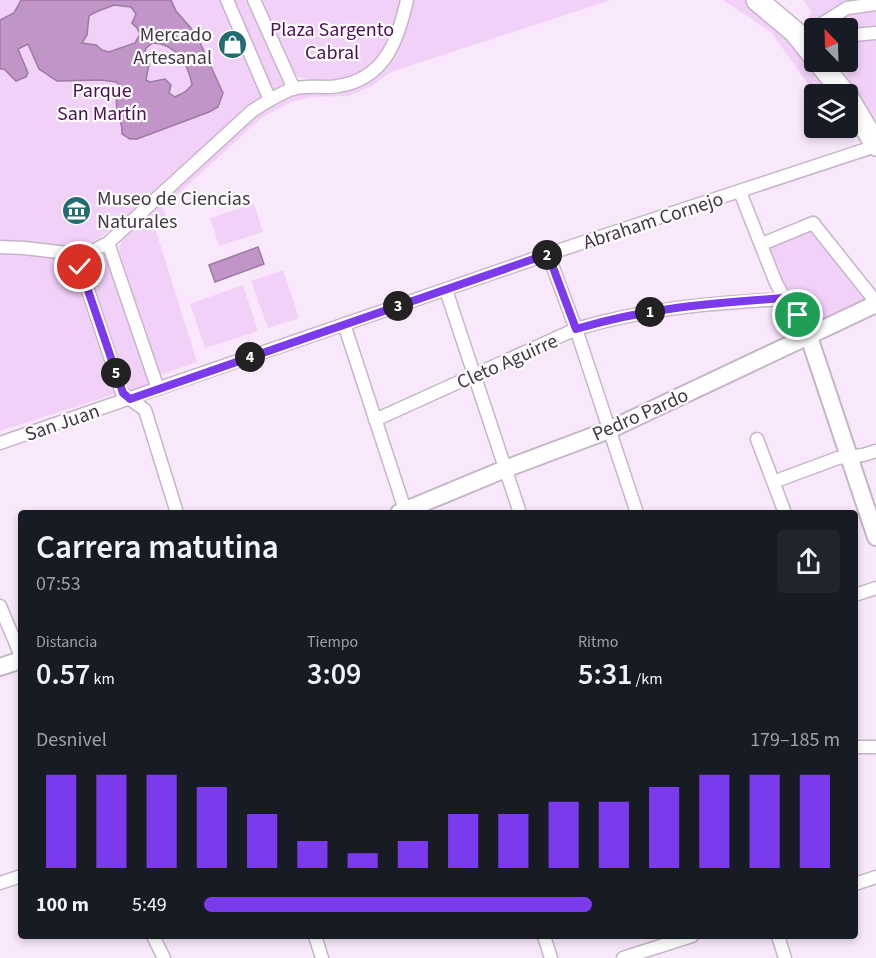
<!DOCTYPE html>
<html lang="es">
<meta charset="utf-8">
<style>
:root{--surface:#171b24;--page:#20242c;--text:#f1f3f6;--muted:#9ea1a6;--accent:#7c3aed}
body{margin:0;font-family:"Source Sans 3",sans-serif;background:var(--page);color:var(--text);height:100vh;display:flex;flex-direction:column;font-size:22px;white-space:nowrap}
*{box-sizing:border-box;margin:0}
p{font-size:20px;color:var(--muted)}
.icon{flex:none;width:33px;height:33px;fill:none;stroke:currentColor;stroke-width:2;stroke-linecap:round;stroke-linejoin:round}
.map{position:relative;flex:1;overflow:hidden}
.details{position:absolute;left:18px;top:510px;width:840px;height:429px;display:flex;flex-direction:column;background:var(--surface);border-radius:6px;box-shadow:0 3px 9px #0003}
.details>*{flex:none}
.needle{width:39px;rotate:337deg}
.tools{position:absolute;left:804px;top:18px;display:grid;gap:12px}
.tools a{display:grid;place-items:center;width:54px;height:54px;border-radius:6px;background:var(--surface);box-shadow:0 3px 9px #0003;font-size:30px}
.pin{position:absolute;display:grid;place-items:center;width:51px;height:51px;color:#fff;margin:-26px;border:3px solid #fff;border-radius:50%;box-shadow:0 2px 6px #0007}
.km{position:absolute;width:30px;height:30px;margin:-15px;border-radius:50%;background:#222;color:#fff;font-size:16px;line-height:30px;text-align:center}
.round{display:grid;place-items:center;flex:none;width:63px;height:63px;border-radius:6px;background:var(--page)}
.headline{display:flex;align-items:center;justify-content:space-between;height:102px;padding:0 18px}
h1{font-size:33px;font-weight:600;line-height:45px}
.stats{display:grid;grid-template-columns:repeat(3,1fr);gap:9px;height:102px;padding:6px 18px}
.stats div{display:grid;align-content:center}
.stats b{font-size:30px;font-weight:600}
.stats small{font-size:16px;font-weight:400}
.stats p{font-size:16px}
.chart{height:168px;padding:12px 18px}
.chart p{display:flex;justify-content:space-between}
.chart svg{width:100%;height:108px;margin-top:6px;stroke:var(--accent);stroke-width:6}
ul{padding:0 18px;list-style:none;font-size:20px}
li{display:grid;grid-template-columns:96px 72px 1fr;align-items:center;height:45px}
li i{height:15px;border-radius:8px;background:var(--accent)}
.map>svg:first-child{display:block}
.green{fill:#f2d1f8}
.water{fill:#c295c9;stroke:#9b7aa0;stroke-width:1.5;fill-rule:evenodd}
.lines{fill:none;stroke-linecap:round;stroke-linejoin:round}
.street-casing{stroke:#c6b5c9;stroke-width:15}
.secondary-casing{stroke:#c6b5c9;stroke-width:20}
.highway-casing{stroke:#c6b5c9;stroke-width:24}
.street{stroke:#fff;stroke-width:12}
.secondary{stroke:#fff;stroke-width:16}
.highway{stroke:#fff;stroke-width:21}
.route-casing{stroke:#fff;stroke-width:12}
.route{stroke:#7c3aed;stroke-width:8}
.labels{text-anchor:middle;stroke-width:4.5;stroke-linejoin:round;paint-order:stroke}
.park-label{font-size:20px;fill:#481151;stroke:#fefafe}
.poi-label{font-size:20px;fill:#413a42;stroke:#fefafe;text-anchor:end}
.street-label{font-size:20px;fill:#413a42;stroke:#fefafe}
</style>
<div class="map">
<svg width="876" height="958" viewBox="0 0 876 958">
<rect width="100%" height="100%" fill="#f9e7fc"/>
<path class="green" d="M0,0H246L283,82V87L247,111L129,216L98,239L77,248L0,242Z
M261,0H402C396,20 390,43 377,61C360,85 319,85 294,75Z
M413,0H611L391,72L372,86L348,96L309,97L289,103L261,118L163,208L166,215L155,228L197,362L163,374L159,372L120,255L119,247L122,241C152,209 183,181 215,152C230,138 244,123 259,111C287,90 306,95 338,91C388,86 405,44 413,0Z
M723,0C730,0 741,0 747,0C764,6 821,77 831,94H815L771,32Z
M803,0H876V120L863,104L839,62H848V28H818L810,17L811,11Z
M254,204L263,232L219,246L210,218Z
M812,227L868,299L812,325L780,281L768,245Z
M0,251C26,252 58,252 76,274L115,394L0,431Z
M106,254L149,384L128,391L84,261Z
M283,270L299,318L268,328L251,281Z
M243,285L258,331L205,348L190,304Z"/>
<path class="water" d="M21,0H171L176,11L196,34L223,93L218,107L209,112L137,139H130L122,134C123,119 114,114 117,94H124V89L116,82L101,80L57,81L39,69L28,44L18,49L28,73L26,77L16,81L4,69H0V20L14,13ZM114,5L131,7L136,14L132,23L137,28L140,34L135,43L109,52L102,50L96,45L82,43L87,35L89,16C97,10 105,9 114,5ZM153,43C176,44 188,63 192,85L185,92L175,97L169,93L171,85L165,79L150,82L146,80L149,64L144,56L146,48Z
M258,247L264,264L215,282L209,265Z"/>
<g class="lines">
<defs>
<path id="street" d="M227,0L270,100
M254,0L294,89
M818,26L847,8L876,4
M853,35L876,33
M740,192L776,283L785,299L798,315L809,337
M108,243L158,389
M762,244L813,223L876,302
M0,247L24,248L76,254L92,251L108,243L252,111C265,103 278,94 292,89C307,84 323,89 338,86C385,79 398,40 407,0
M76,254L122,393L145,410L177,513
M548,254L576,329L637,513
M446,290L520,513
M344,324L406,513
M375,420L576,329C646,308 712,303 785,299
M757,439L785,513
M0,443L548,254L876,146
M773,482L838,458L863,455L876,451
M855,595L876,588
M0,606L21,656
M855,747H876
M0,883L21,876
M855,884L876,877
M153,936L164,958
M315,936L322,958
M544,936L551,958
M778,936L785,958
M623,958L692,936"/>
<path id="secondary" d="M809,337L876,537
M399,513L505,469L609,430L876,304
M0,667L21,660"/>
<path id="highway" d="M757,0L795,32L814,56
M819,62L845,94
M848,98L876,145"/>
</defs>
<use href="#street" class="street-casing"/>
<use href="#secondary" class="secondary-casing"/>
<use href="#highway" class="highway-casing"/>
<use href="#street" class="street"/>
<use href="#secondary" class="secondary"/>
<use href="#highway" class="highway"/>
</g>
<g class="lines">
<defs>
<path id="route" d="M80,267L123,393L130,399L548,254L576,329C646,308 712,303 785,298L798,315"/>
</defs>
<use href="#route" class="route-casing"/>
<use href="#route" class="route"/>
</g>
<defs>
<symbol id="shop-disc" viewBox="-11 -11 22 22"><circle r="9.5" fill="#216d71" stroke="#fefafe"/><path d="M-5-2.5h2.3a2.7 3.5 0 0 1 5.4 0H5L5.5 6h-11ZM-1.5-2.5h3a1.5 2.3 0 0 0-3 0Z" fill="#fff"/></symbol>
<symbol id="museum-disc" viewBox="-11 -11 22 22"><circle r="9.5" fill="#216d71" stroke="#fefafe"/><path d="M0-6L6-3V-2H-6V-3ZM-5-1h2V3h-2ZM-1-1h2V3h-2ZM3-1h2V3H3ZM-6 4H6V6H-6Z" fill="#fff"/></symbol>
</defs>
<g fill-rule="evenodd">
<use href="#shop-disc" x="216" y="28" width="33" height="33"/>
<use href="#museum-disc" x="60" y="194" width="33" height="33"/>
</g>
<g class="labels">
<g class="park-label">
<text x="332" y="36">Plaza Sargento<tspan x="332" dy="23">Cabral</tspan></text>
<text x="102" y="97">Parque<tspan x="102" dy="23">San Martín</tspan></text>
</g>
<g class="poi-label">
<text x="212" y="41">Mercado<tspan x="212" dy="23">Artesanal</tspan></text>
<text x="97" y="205" text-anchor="start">Museo de Ciencias<tspan x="97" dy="23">Naturales</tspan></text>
</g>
<g class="street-label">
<text transform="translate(653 220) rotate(-18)" y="7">Abraham Cornejo</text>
<text transform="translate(507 361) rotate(-24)" y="7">Cleto Aguirre</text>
<text transform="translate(640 414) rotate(-24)" y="7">Pedro Pardo</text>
<text transform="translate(62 422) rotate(-19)" y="7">San Juan</text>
</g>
</g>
</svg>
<div class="tools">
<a><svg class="needle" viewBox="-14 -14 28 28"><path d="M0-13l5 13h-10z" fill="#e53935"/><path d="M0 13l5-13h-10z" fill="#9ea1a6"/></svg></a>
<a><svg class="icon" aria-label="layers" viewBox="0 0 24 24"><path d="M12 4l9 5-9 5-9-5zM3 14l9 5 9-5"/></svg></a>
</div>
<div class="pin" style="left:798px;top:315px;background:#1e9e55"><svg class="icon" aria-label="arrive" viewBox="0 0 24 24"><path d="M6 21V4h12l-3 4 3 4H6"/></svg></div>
<div class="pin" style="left:80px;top:267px;background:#d93025"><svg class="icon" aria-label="check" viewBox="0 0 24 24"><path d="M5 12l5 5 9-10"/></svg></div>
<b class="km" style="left:650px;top:312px">1</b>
<b class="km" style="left:547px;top:255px">2</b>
<b class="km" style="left:398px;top:306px">3</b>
<b class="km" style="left:250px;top:357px">4</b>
<b class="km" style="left:116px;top:373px">5</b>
<section class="details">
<div class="headline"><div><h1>Carrera matutina</h1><p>07:53</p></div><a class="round"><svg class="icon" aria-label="share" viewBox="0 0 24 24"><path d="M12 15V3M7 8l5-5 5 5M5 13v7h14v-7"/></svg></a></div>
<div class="stats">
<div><p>Distancia</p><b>0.57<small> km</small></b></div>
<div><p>Tiempo</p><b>3:09</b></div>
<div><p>Ritmo</p><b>5:31<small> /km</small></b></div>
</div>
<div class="chart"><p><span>Desnivel</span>179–185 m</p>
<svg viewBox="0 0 160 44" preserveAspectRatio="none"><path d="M5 44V6M15 44V6M25 44V6M35 44V11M45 44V22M55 44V33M65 44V38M75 44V33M85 44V22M95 44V22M105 44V17M115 44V17M125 44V11M135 44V6M145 44V6M155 44V6"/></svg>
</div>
<ul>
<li><b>100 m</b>5:49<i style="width:61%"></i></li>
</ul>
</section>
</div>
